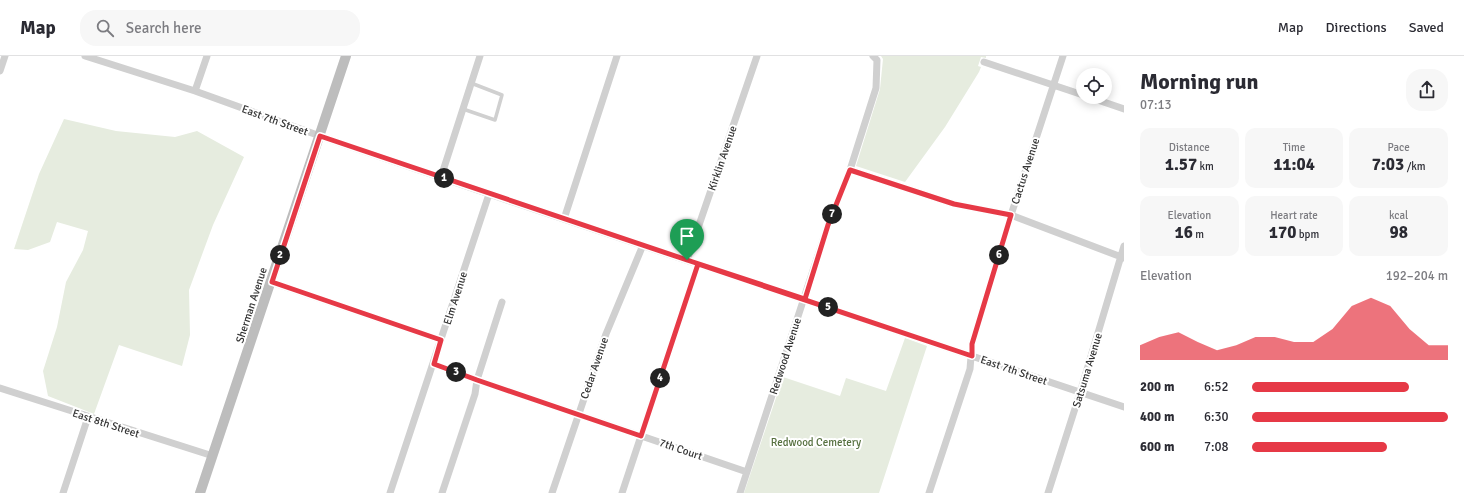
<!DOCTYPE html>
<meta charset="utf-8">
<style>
:root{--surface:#fff;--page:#f7f7f7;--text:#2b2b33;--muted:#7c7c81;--line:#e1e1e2;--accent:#e63946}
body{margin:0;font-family:Signika,sans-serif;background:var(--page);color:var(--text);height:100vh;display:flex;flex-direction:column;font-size:15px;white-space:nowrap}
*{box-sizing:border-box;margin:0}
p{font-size:13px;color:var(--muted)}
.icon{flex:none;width:22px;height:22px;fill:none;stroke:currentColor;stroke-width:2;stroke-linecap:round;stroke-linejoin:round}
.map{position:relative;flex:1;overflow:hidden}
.sheet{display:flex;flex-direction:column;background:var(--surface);width:340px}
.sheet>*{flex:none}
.fabs{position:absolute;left:1076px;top:12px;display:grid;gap:8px}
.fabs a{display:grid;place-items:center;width:36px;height:36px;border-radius:50%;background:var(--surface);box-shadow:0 2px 10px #0003;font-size:20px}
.pin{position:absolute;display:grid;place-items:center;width:34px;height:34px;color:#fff;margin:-41px -17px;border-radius:50% 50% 50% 0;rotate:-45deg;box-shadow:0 0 4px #0007}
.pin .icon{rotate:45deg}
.km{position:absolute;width:20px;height:20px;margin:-10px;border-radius:50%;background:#222;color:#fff;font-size:11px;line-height:20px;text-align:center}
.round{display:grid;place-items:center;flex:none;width:42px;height:42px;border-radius:16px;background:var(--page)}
.overview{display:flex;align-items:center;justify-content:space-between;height:68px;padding:0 16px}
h1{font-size:22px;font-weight:800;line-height:30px}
.stats{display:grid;grid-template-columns:repeat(3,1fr);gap:6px;height:68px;padding:4px 16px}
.stats div{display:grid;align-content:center;border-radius:10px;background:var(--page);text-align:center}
.stats b{font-size:17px;font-weight:800}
.stats small{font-size:11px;font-weight:400}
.stats p{font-size:11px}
.chart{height:112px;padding:8px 16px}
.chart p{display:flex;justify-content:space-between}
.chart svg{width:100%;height:72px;margin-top:4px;fill:var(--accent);opacity:.7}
ul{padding:0 16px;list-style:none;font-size:13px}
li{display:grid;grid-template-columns:64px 48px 1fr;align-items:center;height:30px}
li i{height:10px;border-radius:5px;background:var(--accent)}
header{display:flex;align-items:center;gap:24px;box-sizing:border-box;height:56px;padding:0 20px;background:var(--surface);border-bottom:1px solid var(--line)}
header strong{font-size:19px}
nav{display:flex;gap:22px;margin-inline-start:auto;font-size:14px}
.search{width:280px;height:36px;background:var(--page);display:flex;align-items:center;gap:10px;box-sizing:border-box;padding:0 14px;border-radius:16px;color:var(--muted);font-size:15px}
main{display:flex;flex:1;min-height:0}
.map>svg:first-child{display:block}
.green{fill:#e6ecdf}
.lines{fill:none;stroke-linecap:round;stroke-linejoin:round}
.lane{stroke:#d0d0d0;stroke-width:3.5}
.street{stroke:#d0d0d0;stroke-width:7}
.secondary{stroke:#bdbdbd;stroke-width:10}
.route-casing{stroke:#fff;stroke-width:8}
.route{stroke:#e63946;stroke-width:5}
.labels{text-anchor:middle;stroke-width:4;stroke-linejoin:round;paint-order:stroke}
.street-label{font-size:11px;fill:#333;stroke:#fff}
.park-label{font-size:11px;fill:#56703f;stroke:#fff}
</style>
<header>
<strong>Map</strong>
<div class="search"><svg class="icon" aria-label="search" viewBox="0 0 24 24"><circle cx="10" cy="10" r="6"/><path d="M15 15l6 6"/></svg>Search here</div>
<nav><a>Map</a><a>Directions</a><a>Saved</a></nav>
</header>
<main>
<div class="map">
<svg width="1124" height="437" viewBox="0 0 1124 437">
<rect width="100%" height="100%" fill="#fff"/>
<path class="green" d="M881,0H986V2L981,1L978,10L981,11L979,16L945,71L905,126L856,110L880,33L883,3Z
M64,63L116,75L175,81L197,75L244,101L213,169L189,234L190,279L182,310L119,289L94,358L48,340L43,315L57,271L66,226L83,194L88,175L57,166L50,186L28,194L14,193L39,118Z
M905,282L927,290L879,437H744L783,321L840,340L846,322L886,335Z"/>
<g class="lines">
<path class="lane" d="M463,53L495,64L502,39L471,27"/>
<path class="street" d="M85,0L195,35L334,85L489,138L1124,351
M984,6L1083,39
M0,15L5,0
M195,35L207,0
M1089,41L1124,53
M850,114L954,148L1011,159L1124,202
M441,121L480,0
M564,163L617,0
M687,204L757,0
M271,226L441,284
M434,308L477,324L747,416
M0,332L213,400
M63,437L88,361
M390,437L489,138
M442,437L475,338L477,324L502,246
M552,437L606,278L643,189
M622,437L698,208
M740,437L828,169L850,114L876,32L877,4L873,0
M929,437L970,313L972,288L1011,159L1063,0
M1048,437L1080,337L1124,190"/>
<path class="secondary" d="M200,437L346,0"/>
</g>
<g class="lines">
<defs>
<path id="route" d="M687,204L320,80L272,226L441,284L434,308L477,324L641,380L698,208L972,300V288L1011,159L954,148L850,114L828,169L805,243L687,204"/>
</defs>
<use href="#route" class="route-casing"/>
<use href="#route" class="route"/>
</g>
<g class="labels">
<g class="street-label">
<text transform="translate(275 64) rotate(20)" y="4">East 7th Street</text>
<text transform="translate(722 102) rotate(-71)" y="4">Kirklin Avenue</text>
<text transform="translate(1025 115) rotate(-72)" y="4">Cactus Avenue</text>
<text transform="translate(455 242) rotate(-72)" y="4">Elm Avenue</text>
<text transform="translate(251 249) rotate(-72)" y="4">Sherman Avenue</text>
<text transform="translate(785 300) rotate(-72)" y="4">Redwood Avenue</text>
<text transform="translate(594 312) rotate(-71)" y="4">Cedar Avenue</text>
<text transform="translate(1014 314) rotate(19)" y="4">East 7th Street</text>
<text transform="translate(1087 314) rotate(-73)" y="4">Satsuma Avenue</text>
<text transform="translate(106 367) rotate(18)" y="4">East 8th Street</text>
<text transform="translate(681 393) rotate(19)" y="4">7th Court</text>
</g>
<g class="park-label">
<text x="816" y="390">Redwood Cemetery</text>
</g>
</g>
</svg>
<div class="fabs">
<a><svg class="icon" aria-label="locate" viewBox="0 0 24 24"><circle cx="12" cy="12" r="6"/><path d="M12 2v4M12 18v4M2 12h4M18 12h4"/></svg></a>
</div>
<div class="pin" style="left:687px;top:204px;background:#1e9e55"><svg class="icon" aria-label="arrive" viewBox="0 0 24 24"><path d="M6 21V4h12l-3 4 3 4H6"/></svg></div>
<b class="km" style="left:444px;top:122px">1</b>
<b class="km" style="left:280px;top:199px">2</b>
<b class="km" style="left:456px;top:316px">3</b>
<b class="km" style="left:660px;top:322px">4</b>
<b class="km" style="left:828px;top:251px">5</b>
<b class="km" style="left:999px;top:199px">6</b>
<b class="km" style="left:832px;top:158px">7</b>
</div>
<section class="sheet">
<div class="overview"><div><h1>Morning run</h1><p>07:13</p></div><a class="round"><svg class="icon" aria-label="share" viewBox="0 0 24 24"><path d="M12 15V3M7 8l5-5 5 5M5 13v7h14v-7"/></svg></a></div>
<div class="stats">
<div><p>Distance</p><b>1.57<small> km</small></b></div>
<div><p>Time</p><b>11:04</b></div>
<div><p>Pace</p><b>7:03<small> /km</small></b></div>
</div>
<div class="stats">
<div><p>Elevation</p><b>16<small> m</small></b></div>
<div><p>Heart rate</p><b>170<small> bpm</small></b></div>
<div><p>kcal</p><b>98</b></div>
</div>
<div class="chart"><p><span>Elevation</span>192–204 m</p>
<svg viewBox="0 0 160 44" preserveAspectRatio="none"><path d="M0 44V35L10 30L20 27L30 33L40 38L50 35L60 30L70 30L80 33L90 33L100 25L110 11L120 6L130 11L140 25L150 35L160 35V44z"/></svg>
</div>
<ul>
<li><b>200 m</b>6:52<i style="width:80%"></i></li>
<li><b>400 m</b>6:30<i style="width:100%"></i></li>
<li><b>600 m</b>7:08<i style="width:69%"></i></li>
</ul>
</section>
</main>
